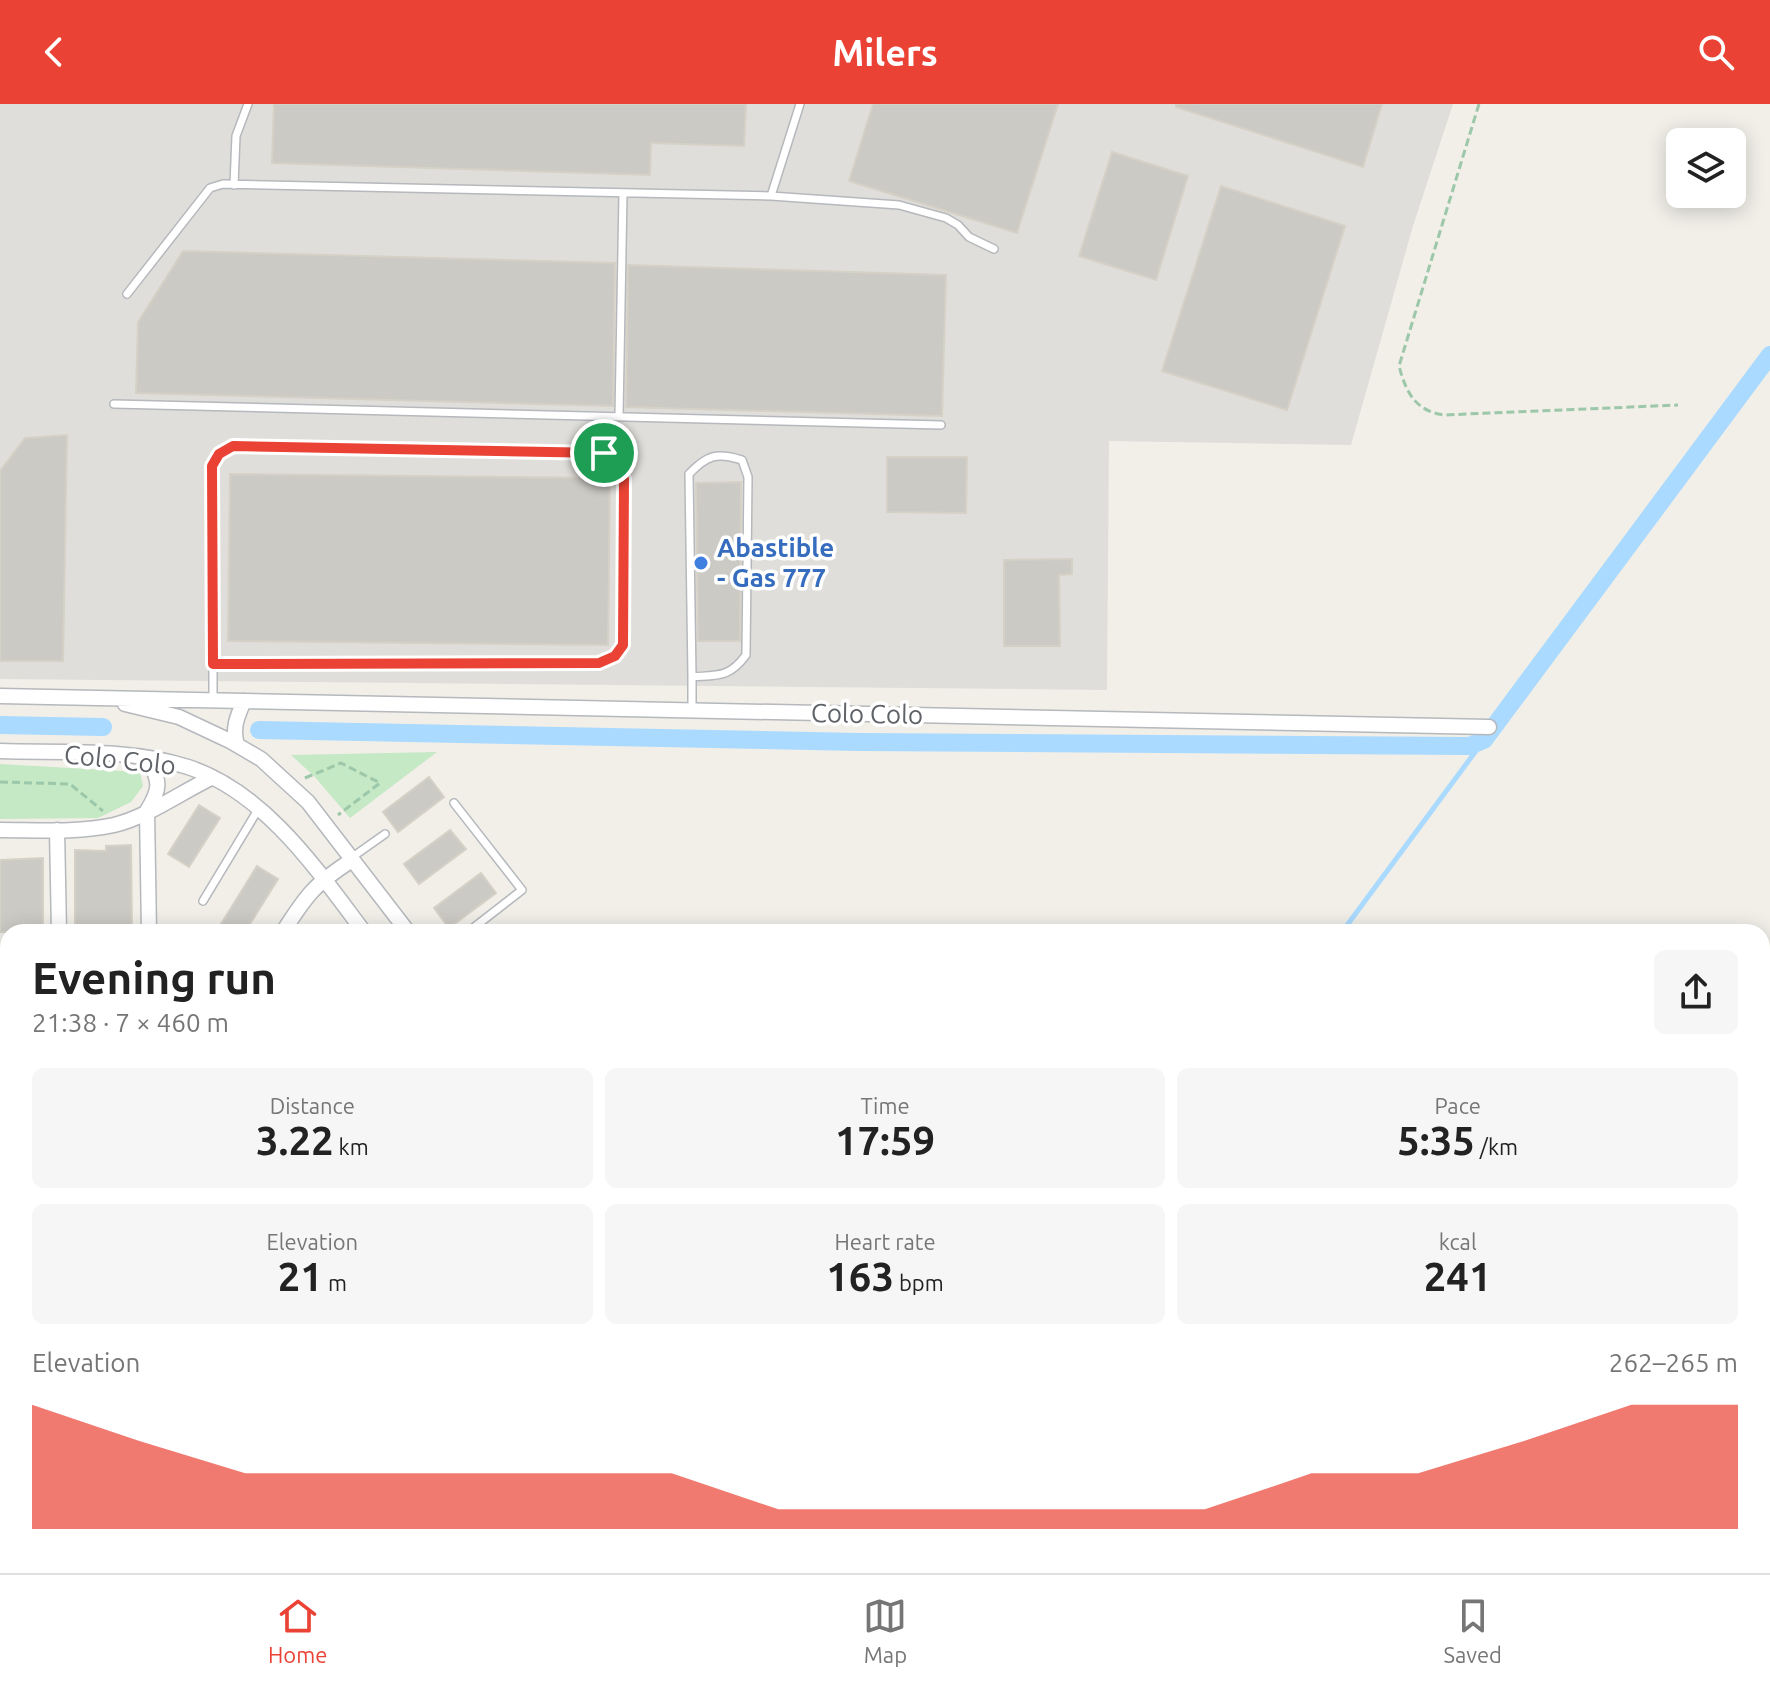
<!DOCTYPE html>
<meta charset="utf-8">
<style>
:root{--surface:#fff;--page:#f6f6f6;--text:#222;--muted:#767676;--line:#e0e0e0;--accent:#ea4335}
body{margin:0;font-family:Ubuntu,sans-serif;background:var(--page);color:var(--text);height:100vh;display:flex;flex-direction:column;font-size:30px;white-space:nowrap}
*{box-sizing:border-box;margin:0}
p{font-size:26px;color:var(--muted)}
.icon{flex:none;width:44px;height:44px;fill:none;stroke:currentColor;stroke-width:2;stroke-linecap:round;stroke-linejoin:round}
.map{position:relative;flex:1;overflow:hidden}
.details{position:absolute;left:0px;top:820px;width:1770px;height:650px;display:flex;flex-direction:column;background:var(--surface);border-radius:24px 24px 0 0;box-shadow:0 4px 20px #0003}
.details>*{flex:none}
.tools{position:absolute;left:1666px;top:24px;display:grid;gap:16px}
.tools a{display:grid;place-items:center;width:80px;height:80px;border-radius:12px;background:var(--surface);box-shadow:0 4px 20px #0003;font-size:40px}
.pin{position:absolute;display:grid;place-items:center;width:68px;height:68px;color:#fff;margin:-34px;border:4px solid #fff;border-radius:50%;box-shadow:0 2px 8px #0007}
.round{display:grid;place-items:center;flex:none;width:84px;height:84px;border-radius:12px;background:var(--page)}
.summary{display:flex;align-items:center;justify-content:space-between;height:136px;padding:0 32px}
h1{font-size:44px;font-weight:700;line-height:60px}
.stats{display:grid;grid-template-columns:repeat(3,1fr);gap:12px;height:136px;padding:8px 32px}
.stats div{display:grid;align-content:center;border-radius:12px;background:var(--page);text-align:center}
.stats b{font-size:40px;font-weight:700}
.stats small{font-size:22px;font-weight:400}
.stats p{font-size:22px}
.chart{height:224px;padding:16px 32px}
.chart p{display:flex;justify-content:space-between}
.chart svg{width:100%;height:144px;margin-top:8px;fill:var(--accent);opacity:.7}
header{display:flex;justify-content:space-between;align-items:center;height:104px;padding:0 32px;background:var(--accent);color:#fff;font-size:36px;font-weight:700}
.dock{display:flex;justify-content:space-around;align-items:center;height:112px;border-top:2px solid var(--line);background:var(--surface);font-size:22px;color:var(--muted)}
.dock a{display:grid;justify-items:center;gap:4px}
.dock .current{color:var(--accent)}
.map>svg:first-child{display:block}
.industrial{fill:#e0deda}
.green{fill:#c5e8c5}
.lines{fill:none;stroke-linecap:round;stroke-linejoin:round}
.stream{stroke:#aadaff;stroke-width:5}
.canal{stroke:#aadaff;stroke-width:18}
.building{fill:#cccac5;stroke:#d6d1c6;stroke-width:2}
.service-casing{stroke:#b5b8bc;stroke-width:10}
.minor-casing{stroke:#b5b8bc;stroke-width:17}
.path{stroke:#9cc7a9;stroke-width:3;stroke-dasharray:8 4;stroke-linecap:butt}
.service{stroke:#fff;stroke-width:7}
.minor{stroke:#fff;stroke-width:14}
.route-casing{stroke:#fff;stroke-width:16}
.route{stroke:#ea4335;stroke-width:10}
.shop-dot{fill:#3f7fe0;stroke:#fff;stroke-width:3}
.labels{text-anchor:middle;stroke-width:7;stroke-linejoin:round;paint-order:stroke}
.shop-label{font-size:26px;font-weight:bold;fill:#366cbe;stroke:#fff;text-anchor:start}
.street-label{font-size:26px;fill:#5f6368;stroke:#fff}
</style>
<header><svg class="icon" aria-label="back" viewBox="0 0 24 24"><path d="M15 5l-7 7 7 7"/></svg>Milers<svg class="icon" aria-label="search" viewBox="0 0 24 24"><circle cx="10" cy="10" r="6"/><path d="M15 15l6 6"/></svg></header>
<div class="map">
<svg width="1770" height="1469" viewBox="0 0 1770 1469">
<rect width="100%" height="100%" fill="#f1efe8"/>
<path class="industrial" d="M0,0H1453L1413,122L1351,341L1109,337L1107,586L0,575Z"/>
<path class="green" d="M437,648L350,714L314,672L291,651Z
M0,660L140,668L143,682L131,698L98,714L0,715Z
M0,1011H8V1249H0Z"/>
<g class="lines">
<path class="stream" d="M1342,828L1484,636"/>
<path class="canal" d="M0,621L103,623
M259,626L859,638L1469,642L1484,636L1770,251"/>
</g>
<path class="building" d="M274,0H746L744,42L651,39L650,71L272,59Z
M873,0H1058L1017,129L849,77Z
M1176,0H1382L1363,63L1176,3Z
M1112,48L1188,72L1156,176L1079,152Z
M1221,82L1345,122L1287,306L1162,267Z
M183,147L615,159L613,302L136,289L138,218Z
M628,161L946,171L942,312L626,303Z
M67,331L63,557H0V367L25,334Z
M887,353H967L966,409L887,408Z
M230,370L610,374L608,541L228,537Z
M741,378L740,537H698L696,379Z
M1072,455V470L1059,471L1060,542H1004V456Z
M429,673L444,693L398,728L383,708Z
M199,701L220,714L189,763L168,750Z
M450,726L466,745L419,780L404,760Z
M131,741L132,828H75V746L106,747V742Z
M43,754V828H0V756Z
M257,762L278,775L245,828H216Z
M481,769L496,789L449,824L434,804Z"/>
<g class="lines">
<defs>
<path id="service" d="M234,81L236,32L248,0
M771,92L800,0
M127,190L210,84L223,80L771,92L899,101L946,114L958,121L969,133L994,145
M114,300L941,321
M619,312L623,89
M213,560L599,559L615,552L623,541L624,375L616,357L604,349L233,342L219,350L212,362L213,569V596
M692,573C718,571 729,574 746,551L748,373L742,356C717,348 707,351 689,370L692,573V606
M454,699L522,786L468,828
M351,754L385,730
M203,797L259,704"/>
<path id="minor" d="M0,592L1489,623
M125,600L179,613L230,637L261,655L308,698L408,828
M237,641C232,624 237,613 244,597
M0,647C61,649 129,644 188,663C265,688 318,767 364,828
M147,707L149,828
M147,707C161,684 160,679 149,655
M0,726C37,726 77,729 114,721C147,713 180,689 211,674
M57,726L59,828
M283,828C307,790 315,780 352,756
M0,996H8
M0,1266L8,1268
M0,1324L8,1284
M502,1462L513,1469
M175,1469L180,1462
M365,1469L369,1462
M627,1469L631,1462"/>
</defs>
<use href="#service" class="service-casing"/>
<use href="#minor" class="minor-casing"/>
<path class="path" d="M1479,0L1399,262C1406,288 1415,307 1444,311L1678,301
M305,674L341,659L380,679L338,711
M0,678L70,680L103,707
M0,1184L8,1171
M0,1224L8,1230"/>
<use href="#service" class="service"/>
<use href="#minor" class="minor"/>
</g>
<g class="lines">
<defs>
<path id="route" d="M233,342L604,349L616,357L624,375L623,541L615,552L599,559L213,560L212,362L219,350Z"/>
</defs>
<use href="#route" class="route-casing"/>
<use href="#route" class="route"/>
</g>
<circle class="shop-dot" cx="701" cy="459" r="8"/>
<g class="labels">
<g class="shop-label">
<text x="717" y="453">Abastible<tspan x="717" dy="30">- Gas 777</tspan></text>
</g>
<g class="street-label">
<text transform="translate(867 610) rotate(1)" y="9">Colo Colo</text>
<text transform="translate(120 656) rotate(6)" y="9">Colo Colo</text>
</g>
</g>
</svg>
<div class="tools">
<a><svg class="icon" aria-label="layers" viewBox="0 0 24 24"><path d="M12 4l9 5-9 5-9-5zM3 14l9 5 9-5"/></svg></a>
</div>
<div class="pin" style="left:604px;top:349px;background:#1e9e55"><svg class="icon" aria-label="arrive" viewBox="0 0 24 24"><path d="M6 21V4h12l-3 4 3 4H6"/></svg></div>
<section class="details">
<div class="summary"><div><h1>Evening run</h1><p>21:38 · 7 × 460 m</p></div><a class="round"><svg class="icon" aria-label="share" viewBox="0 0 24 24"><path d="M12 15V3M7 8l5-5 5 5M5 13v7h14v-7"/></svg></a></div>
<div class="stats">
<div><p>Distance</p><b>3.22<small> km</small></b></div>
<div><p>Time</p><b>17:59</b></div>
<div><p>Pace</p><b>5:35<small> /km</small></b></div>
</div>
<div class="stats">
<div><p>Elevation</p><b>21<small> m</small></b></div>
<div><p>Heart rate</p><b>163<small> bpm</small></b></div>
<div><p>kcal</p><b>241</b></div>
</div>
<div class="chart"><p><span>Elevation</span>262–265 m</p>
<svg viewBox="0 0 160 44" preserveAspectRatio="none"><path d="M0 44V6L10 17L20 27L30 27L40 27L50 27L60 27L70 38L80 38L90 38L100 38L110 38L120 27L130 27L140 17L150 6L160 6V44z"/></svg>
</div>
</section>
</div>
<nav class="dock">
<a class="current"><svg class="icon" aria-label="home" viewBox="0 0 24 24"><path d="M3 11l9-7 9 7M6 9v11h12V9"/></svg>Home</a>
<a><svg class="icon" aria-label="map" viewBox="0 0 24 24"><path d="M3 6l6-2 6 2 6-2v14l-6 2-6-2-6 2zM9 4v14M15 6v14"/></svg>Map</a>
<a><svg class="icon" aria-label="saved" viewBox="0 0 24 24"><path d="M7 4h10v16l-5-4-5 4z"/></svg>Saved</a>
</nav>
